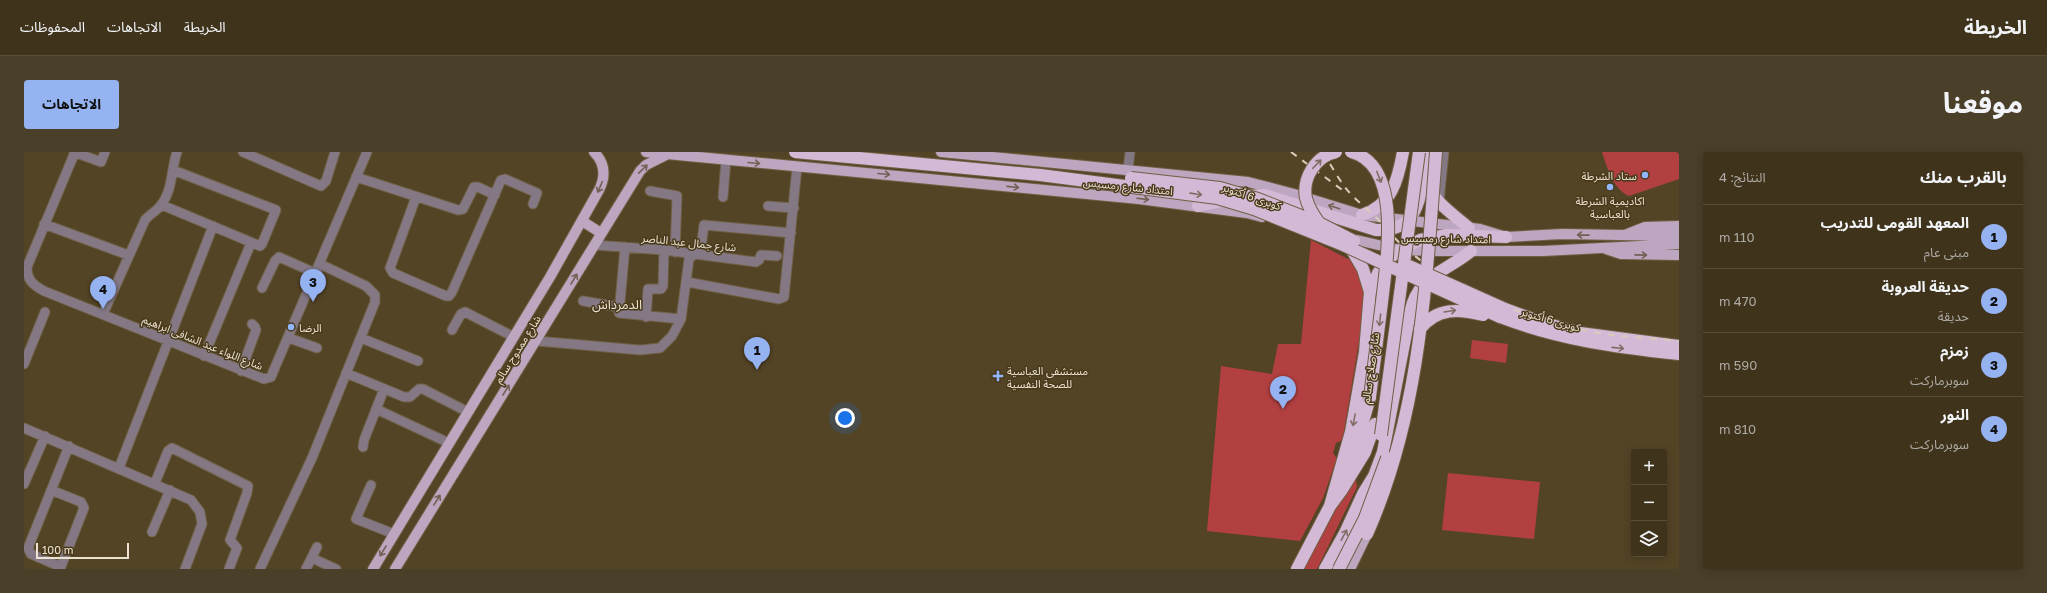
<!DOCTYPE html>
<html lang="ar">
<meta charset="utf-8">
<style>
body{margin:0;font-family:"Golos Text","Noto Sans Arabic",sans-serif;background:#4a3f29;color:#f1f3f6;direction:rtl}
.controls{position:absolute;right:12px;bottom:12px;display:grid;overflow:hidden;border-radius:4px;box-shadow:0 2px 10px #0003}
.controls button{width:36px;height:36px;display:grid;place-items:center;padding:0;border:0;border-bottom:1px solid #584e3b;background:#3f331c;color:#f1f3f6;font:20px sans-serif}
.scale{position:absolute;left:12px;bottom:10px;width:93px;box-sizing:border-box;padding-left:4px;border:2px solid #ece2d1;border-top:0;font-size:11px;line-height:14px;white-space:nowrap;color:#ece2d1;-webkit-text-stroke:3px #493a1b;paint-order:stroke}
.you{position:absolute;left:821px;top:266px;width:14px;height:14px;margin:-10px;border:3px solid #fff;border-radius:50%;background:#1a73e8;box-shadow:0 0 0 6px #1a73e833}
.badge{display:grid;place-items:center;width:26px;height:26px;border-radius:50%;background:#95b2f1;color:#111;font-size:13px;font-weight:700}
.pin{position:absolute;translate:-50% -33px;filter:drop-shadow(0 1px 2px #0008)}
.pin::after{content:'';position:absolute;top:21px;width:14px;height:12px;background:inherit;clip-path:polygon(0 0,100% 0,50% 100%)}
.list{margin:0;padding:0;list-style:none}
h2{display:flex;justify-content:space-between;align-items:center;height:52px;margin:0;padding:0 16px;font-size:17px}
h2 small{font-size:13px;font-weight:400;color:#adaaa3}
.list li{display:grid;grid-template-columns:26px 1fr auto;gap:12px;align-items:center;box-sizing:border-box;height:64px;padding:0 16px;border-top:1px solid #584e3b}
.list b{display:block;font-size:15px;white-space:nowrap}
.list p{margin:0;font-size:13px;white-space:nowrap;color:#adaaa3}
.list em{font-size:13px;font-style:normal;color:#adaaa3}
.icon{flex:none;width:22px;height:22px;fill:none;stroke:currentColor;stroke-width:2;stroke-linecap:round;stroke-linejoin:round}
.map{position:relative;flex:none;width:1655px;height:417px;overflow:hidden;direction:ltr;border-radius:4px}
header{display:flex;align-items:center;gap:24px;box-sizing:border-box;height:56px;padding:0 20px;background:#3f331c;border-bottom:1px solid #584e3b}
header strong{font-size:19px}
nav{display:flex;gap:22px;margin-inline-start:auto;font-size:14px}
.intro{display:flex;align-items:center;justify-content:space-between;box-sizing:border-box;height:96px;padding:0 24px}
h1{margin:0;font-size:28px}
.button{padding:10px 18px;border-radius:4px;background:#95b2f1;color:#111;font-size:14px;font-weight:700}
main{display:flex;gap:24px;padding:0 24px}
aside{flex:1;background:#3f331c;border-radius:4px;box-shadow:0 2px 10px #0003}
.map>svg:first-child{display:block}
</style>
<header>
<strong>الخريطة</strong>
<nav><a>الخريطة</a><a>الاتجاهات</a><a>المحفوظات</a></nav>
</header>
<div class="intro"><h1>موقعنا</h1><a class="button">الاتجاهات</a></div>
<main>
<aside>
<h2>بالقرب منك<small>النتائج: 4</small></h2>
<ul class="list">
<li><span class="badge">1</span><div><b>المعهد القومى للتدريب</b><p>مبنى عام</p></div><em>110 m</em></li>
<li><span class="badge">2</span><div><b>حديقة العروبة</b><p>حديقة</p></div><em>470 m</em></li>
<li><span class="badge">3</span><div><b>زمزم</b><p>سوبرماركت</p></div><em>590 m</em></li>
<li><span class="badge">4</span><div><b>النور</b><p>سوبرماركت</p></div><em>810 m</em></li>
</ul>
</aside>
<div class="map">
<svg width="1655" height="417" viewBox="0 0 1655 417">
<rect width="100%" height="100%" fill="#544426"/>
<path fill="#b34041" d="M1578,0H1655V27L1605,44C1589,37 1583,15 1578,0Z
M1287,88L1326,108L1340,131V160L1319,285L1317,289L1312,291L1309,301L1313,306L1299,346L1276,389L1183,379L1197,214L1248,222L1254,192H1277Z
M1448,188L1484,192L1482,211L1446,206Z
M1424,321L1516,330L1510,387L1418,378Z
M1329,328H1332L1333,335L1293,417H1278Z"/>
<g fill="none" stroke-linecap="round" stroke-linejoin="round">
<defs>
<path id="minor" d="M50,0L77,10L81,0
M51,0L3,115C3,128 9,133 20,139L240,227L247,225L249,220L343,0
M219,0L297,34L302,29L311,0
M1104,17L1106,0
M332,25L434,58L439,57L450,35H454L471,43
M626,39L653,44L651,100
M392,45L366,116L369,121L422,144H425L428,140L477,28L481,27L513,41L509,52
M699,45L702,8
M1415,50L1420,0
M138,53L236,94L238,92L252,58L149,18
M744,54L770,56
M20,72L104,103
M570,93L640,98L732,110L735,108L737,103L753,104
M601,95L595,161L657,167
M663,130L755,147L760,145L773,15
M238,136L251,109L255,105L291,121
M559,149L594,155
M79,162L121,68C126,62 133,59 137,53C149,38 147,17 153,0
M622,165L624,137H637L639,134L640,98
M428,178L437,162L441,160L490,185
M265,186L293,196
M337,186L394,209
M513,189L616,198L636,196L648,184L657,167L665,107L677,96L680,73L767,81
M180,204L227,91
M0,212L21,160
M217,219L232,178L231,175L228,172
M322,221L380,245H386L395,237H399L444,260
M352,257L425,291
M0,276L167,348L176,360L178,372L161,417
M339,295L340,288L360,237
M95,316L189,74
M131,331L144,299L148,296L224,334L223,341L206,388L213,396L205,417
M0,332L21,284
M347,333L332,367L370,382
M27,338L57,350L60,356L36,417
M128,380L146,338
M288,406L312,417
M37,415L7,402L4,396L45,294
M236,417L288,306L351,150V143L342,134L296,112
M282,417L293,395"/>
<path id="major" d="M622,0L1115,47L1223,61L1238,65
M917,0L1224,30L1270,42L1338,63L1456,77L1482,85L1538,82L1655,84
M558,69L577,81
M1601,83L1621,75L1655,74
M1324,86L1376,98L1413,99H1519L1655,92
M1582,97L1597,102L1655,103
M349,417L526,125L575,38C582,24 581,11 570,0
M371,417L616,19L622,13L644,2
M1326,417L1343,382"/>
<path id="highway" d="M1403,0C1402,8 1399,17 1401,25C1406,48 1429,62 1445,76
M1224,44L1241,43L1352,78C1391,79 1393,55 1401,24
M1174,54L1202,48
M1338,63C1368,53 1374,28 1379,0
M1325,93L1339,117L1346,140
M1481,157L1517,170L1556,181L1655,194
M1476,165C1537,188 1591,195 1655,202
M1326,316L1346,245
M1306,354L1327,280L1341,200L1346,140L1354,121L1367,105L1376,98L1396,88L1423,83L1482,85
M1273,417L1306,354L1317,339L1341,300L1351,272
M1301,417L1321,381L1339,342L1350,324L1359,300L1386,161C1394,123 1420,121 1447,99"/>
</defs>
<use href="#minor" stroke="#6f6045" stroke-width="11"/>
<use href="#major" stroke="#6f6045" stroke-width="12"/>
<use href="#highway" stroke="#6f6045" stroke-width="14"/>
<use href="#minor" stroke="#837884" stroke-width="9"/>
<use href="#major" stroke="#bda6bf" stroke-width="10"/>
<use href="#highway" stroke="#d4b9d6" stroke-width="12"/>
<path stroke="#d8cdba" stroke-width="2" stroke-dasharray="7 7" stroke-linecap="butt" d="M1267,0L1321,40
M1299,0C1305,10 1311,21 1318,31C1329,48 1348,59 1360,74C1403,128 1499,166 1564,179C1594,185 1625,186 1655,189"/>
<defs>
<path id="highway-bridge" d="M771,0L1016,23L1193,46L1230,57L1319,93L1476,165
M1327,0C1380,13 1362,112 1358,150C1354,182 1350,213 1346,245
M1107,26L1196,36L1234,47L1295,71L1330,89
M1295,71C1290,64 1284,55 1282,46C1278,26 1292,4 1312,0
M1385,114L1481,157
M1396,177C1413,155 1435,157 1459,163
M1357,283L1395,0
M1343,382C1397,260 1402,131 1412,0
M1315,417L1341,366L1363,306"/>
</defs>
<use href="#highway-bridge" stroke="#6f6045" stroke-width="14" stroke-linecap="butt"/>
<use href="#highway-bridge" stroke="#d4b9d6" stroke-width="12"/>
</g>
<defs><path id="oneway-shaft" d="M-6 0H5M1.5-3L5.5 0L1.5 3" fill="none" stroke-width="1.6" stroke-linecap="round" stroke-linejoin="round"/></defs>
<g stroke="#726054">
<use href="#oneway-shaft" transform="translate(730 11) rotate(5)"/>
<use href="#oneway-shaft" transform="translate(619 17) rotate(-44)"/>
<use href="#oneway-shaft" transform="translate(860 22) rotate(5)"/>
<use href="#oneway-shaft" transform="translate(576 35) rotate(113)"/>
<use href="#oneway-shaft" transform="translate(989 35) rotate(6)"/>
<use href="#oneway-shaft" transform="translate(1119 47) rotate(7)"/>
<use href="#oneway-shaft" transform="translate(1310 55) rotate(-162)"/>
<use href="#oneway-shaft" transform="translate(1559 83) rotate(-179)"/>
<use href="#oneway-shaft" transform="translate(1617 103) rotate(1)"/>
<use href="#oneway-shaft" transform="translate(550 127) rotate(-59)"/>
<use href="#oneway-shaft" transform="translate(482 238) rotate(-58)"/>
<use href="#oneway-shaft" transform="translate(413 348) rotate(-58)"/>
<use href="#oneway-shaft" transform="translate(359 399) rotate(121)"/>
</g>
<g stroke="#816d66">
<use href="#oneway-shaft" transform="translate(1293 12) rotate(-46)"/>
<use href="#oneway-shaft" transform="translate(1355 25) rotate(68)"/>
<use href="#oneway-shaft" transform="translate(1172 42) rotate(8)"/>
<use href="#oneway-shaft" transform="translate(1426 159) rotate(-9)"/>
<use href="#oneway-shaft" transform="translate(1356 168) rotate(96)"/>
<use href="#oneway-shaft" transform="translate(1594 196) rotate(6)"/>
<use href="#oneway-shaft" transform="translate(1330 268) rotate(101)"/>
<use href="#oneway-shaft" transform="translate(1320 383) rotate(-62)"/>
</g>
<g fill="#93b7fd" stroke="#493a1b" stroke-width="1.5">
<circle cx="1621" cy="23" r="4"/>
<circle cx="1586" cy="35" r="4"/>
<circle cx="267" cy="175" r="4"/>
<path d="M972 218h4v4h4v4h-4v4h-4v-4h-4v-4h4z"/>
</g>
<g text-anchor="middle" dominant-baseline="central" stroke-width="3" stroke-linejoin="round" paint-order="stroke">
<g font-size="11" fill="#ece2d1" stroke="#493a1b" text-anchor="start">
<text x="1613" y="23" text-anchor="end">ستاد الشرطة</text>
<text x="1586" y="48" text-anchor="middle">اكاديمية الشرطة<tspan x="1586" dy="13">بالعباسية</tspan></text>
<text x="275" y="175">الرضا</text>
<text x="983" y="218">مستشفى العباسية<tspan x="983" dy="13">للصحة النفسية</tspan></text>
</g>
<g font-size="11" fill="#ece2d1" stroke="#493a1b">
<text transform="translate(1104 34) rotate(6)">امتداد شارع رمسيس</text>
<text transform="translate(1228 44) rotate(19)">كوبرى 6 أكتوبر</text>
<text transform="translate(1422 86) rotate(1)">امتداد شارع رمسيس</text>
<text transform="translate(665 90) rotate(6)">شارع جمال عبد الناصر</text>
<text transform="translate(1527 167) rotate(16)">كوبرى 6 أكتوبر</text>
<text transform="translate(179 190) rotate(22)">شارع اللواء عبد الشافى ابراهيم</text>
<text transform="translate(493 197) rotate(-58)">شارع ممدوح سالم</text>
<text transform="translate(1346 216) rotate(-82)">شارع صلاح سالم</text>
</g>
<g font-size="13" fill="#ece2d1" stroke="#493a1b">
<text x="593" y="152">الدمرداش</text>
</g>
</g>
</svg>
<div class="controls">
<button>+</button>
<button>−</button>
<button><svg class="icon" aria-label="layers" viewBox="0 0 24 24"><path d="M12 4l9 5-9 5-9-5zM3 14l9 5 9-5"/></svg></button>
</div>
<div class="scale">100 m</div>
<div class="you"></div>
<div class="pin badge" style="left:733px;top:218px">1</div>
<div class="pin badge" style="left:1259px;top:257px">2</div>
<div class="pin badge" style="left:289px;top:150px">3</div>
<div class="pin badge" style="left:79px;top:157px">4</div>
</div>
</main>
